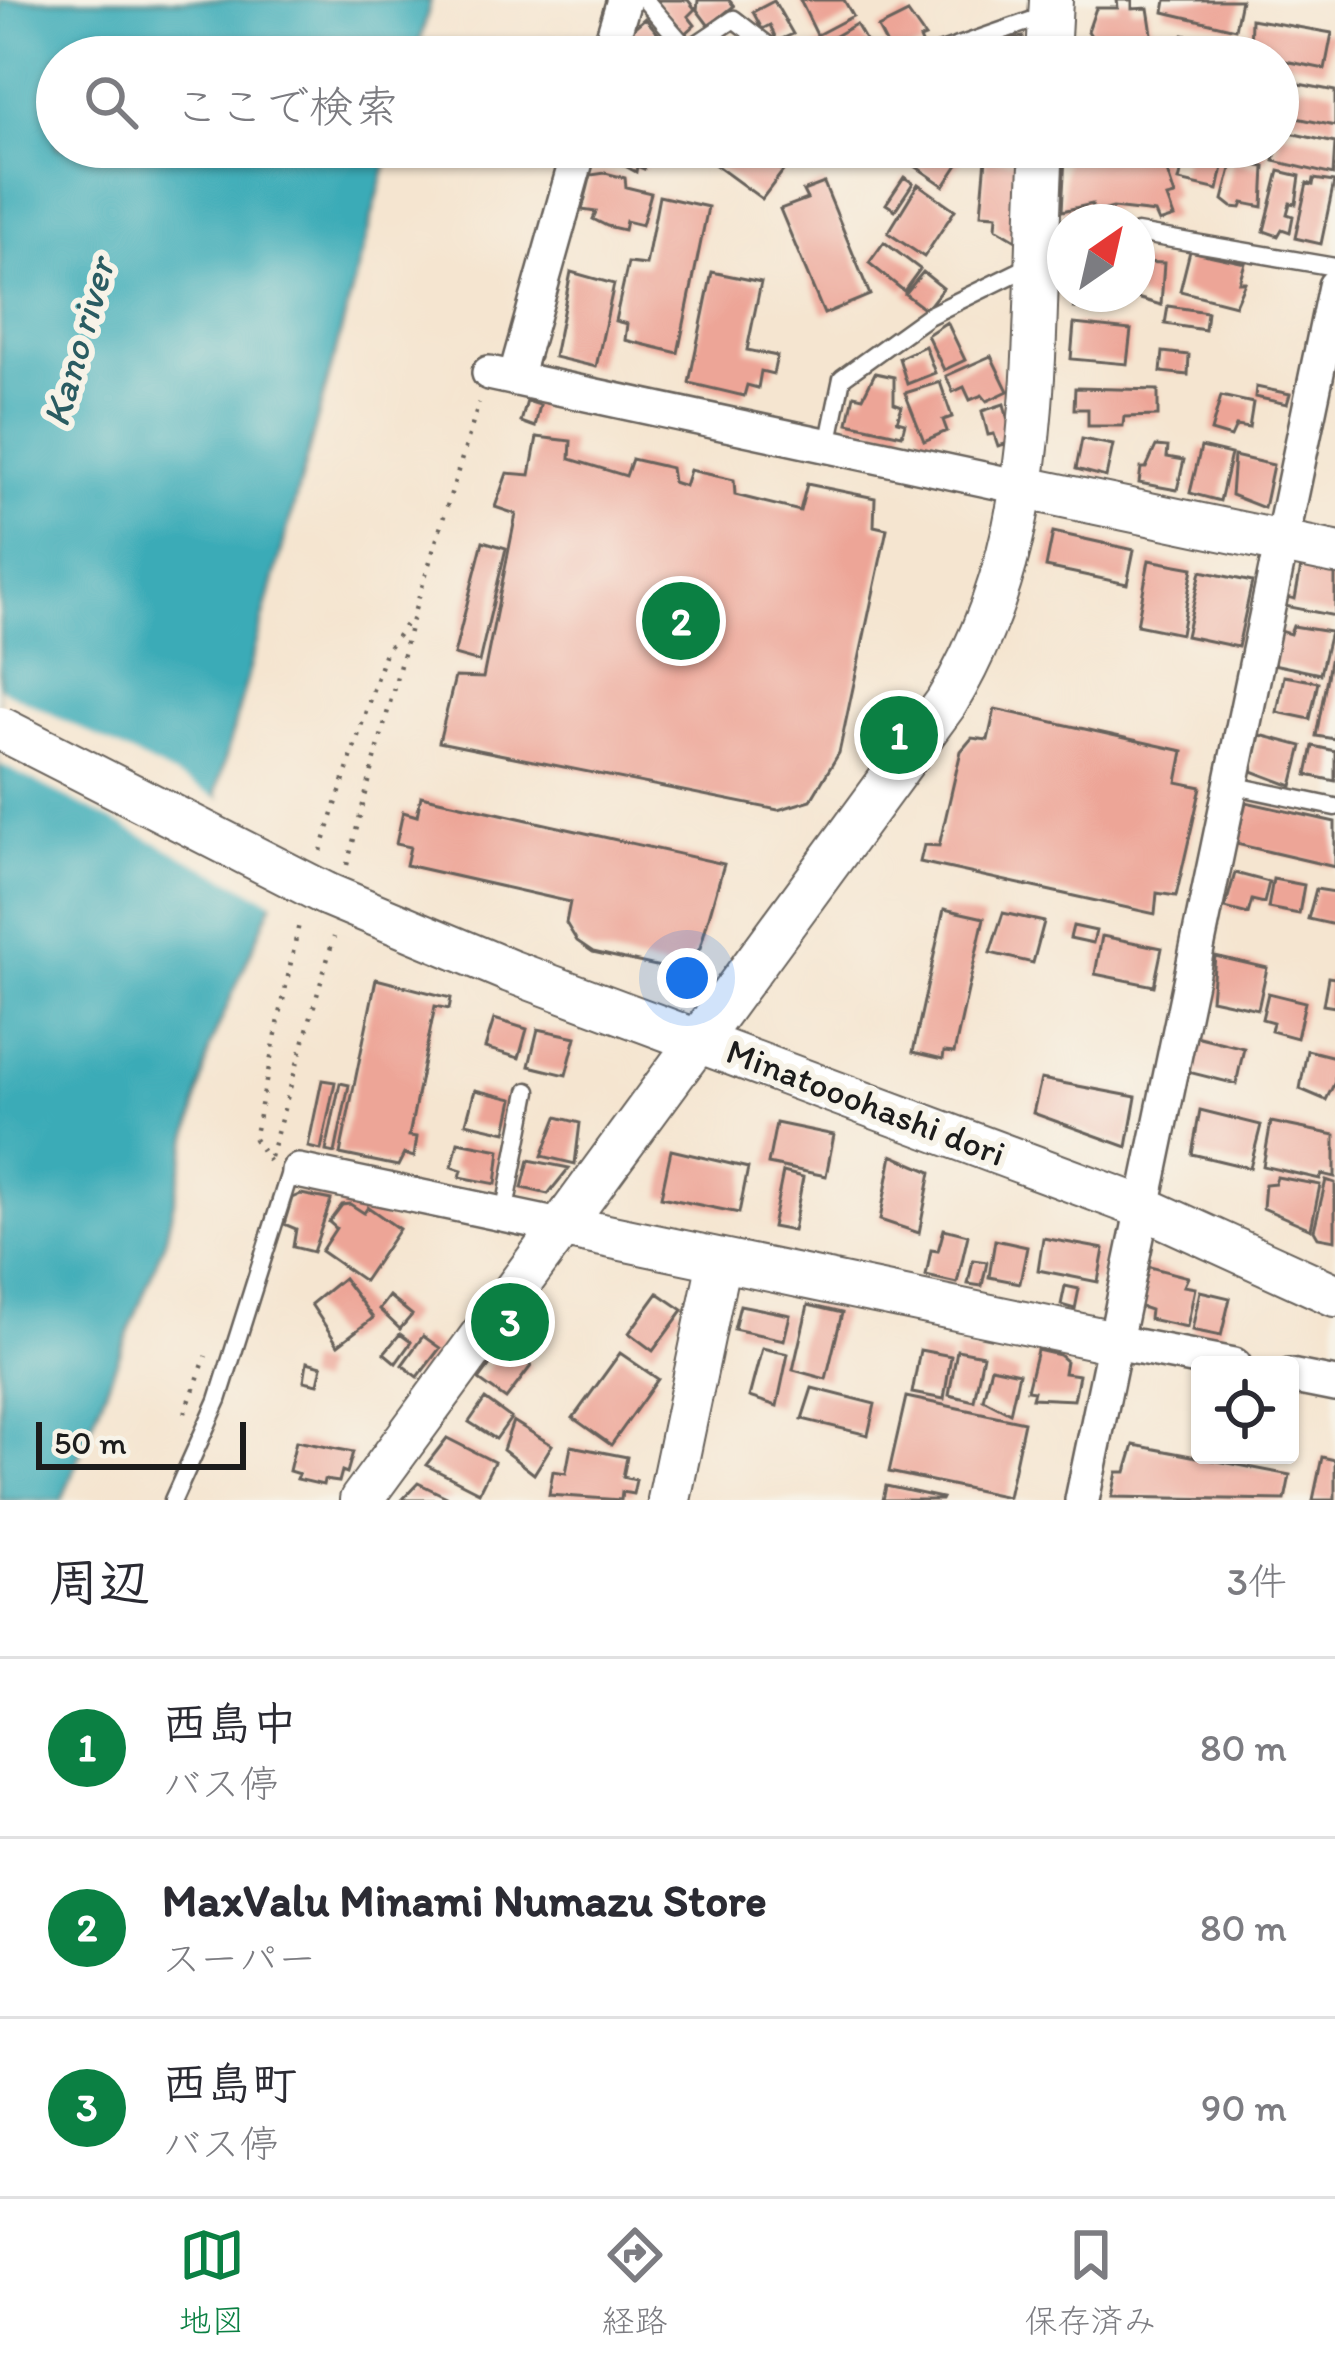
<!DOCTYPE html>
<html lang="ja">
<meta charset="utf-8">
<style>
body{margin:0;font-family:Itim,"Klee One",sans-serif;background:#f7f7f7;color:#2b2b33}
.controls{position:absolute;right:36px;bottom:36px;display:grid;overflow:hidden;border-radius:12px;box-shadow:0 3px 9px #0004}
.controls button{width:108px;height:108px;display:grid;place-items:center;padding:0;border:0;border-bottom:3px solid #e1e1e2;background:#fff;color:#2b2b33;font:60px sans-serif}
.compass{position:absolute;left:1047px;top:204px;width:108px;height:108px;border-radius:50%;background:#fff;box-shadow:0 3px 9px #0004;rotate:34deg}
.scale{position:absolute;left:36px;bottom:30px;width:210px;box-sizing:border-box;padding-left:12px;border:6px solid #1c1c1c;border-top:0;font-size:33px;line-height:42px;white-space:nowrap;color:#1c1c1c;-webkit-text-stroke:9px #f7f3e8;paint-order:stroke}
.you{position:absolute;left:687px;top:978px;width:42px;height:42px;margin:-30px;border:9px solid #fff;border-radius:50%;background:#1a73e8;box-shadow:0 0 0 18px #1a73e833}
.badge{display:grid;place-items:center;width:78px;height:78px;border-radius:50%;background:#0b8043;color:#fff;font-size:39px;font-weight:700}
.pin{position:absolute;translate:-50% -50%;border:6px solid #fff;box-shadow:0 3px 12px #0006}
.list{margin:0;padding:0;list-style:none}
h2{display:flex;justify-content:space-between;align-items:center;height:156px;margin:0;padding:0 48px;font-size:51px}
h2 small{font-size:39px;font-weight:400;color:#7c7c81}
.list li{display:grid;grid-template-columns:78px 1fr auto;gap:36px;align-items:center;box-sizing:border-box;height:180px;padding:0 48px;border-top:3px solid #e1e1e2}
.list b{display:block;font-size:45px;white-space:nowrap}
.list p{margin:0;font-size:39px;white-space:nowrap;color:#7c7c81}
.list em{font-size:39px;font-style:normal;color:#7c7c81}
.icon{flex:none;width:66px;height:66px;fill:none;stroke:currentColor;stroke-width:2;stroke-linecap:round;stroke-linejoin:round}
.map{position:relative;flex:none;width:1335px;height:1500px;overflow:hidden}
.search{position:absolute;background:#fff;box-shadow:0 3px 9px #0004;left:36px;right:36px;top:36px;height:132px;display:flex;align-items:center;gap:30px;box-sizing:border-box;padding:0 42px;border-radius:66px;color:#7c7c81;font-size:45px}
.sheet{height:696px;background:#fff}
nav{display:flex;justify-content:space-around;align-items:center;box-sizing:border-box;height:168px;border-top:3px solid #e1e1e2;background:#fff;font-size:33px;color:#7c7c81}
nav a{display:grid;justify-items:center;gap:6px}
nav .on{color:#0b8043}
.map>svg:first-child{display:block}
</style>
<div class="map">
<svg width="1335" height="1500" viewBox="0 0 1335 1500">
<rect width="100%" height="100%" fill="#f7f3e8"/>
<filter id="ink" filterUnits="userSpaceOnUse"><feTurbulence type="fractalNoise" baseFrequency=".00833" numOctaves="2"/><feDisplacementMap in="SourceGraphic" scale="24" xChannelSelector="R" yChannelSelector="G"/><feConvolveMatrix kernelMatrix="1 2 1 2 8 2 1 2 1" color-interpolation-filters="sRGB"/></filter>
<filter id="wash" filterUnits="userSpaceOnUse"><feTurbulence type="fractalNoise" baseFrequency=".004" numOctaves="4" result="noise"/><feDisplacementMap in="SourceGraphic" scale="48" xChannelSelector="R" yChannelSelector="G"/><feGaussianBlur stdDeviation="2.7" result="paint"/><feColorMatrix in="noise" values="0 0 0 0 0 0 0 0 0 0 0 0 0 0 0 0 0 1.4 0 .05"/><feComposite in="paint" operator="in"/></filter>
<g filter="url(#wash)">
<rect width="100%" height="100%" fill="#f5e5d0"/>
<path fill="#3babb7" stroke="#2c646a" stroke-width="3" d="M0,0H431L416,57H57V147H391L216,793L273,901L210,1046L165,1240L62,1500H0Z"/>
<path fill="#f5e5d0" d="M0,688L228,803L278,904L0,764Z"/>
<g id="blocks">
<path fill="#eda597" d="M655,0H688L695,9L688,16L695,25L685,34Z
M698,0H729L734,6L709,26L697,10Z
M800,0H844L853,16L817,35Z
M1117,0H1132V9L1148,8L1152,34L1141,51L1103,55L1088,31L1096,8H1118Z
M1166,0H1241L1235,29L1164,12Z
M774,1L793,34L777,41L770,25L762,29L753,12Z
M908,13L925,37L920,39L923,46L893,57L878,28Z
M645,18L672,50L662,57L626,53L632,48L623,37Z
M1251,19L1332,33L1325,69L1250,54Z
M856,24L875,57H813L809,51Z
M1183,35L1210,40L1206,57H1172Z
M1023,37L1026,57H985L982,44Z
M724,41L742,57L704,54Z
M1278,81L1291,84L1284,108L1278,106Z
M1299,84L1335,91V126L1292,117Z
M1281,131L1335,143L1333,175L1274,161Z
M607,147H652L644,169L637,166L636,172L603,154Z
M715,147H751L783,171L762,199L710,161Z
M901,147H955L965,154L944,186L896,153Z
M1138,147H1159L1175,196L1167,198L1174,217L1159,222L1155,213L1113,208L1094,213L1092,204L1062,211L1065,157L1082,154L1084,161Z
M1233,147H1268L1265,161L1232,153Z
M1187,149L1225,158L1218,190L1179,181Z
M986,158L1026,162L1018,241L996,228L997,215L981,214Z
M1233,161L1265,167L1263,207L1243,203L1241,208L1232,207L1223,200Z
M1279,171L1300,176L1296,204L1290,203L1287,214L1293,216L1290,232L1282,229L1278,236L1264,231Z
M605,173L625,178L626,187L651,193L642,225L626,221L624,230L607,226L593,219L596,212L582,210L591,175Z
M904,177L913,183L895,210L886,204Z
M1314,179L1334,182L1321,244L1295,238L1307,183L1313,185Z
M824,183L870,295L824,314L780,209L807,199L803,191Z
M918,184L955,210L924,257L888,233Z
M659,196L708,207L678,353L625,340L627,324L615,321L628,263L646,265Z
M884,242L920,269L904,291L869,263Z
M1190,251L1245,263L1239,282H1245L1235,305L1180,291Z
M1137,262L1164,263L1161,305L1137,298Z
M571,272L614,284L596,367L554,357Z
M712,272L761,282L747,350L777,356L773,374L761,371L758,388L747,385L744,396L689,383Z
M923,272L943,288L926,310L905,294Z
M1075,294H1107L1105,312L1074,308Z
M1168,306L1207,312L1205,330L1165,324Z
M947,322L965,360L944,370L927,335Z
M1074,324L1131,330L1127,364L1071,359Z
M925,346L935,373L907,384L899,358Z
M1163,352L1189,355L1188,375L1161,372Z
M991,356L1008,391L987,401L982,395L970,400L964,387L953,392L946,376Z
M875,373L894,377V403L902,406L897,421L905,423L902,435L848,423L854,395L863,397Z
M940,382L952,417L943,420L947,431L924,441L905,393Z
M1256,387L1290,394L1287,404L1255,397Z
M1075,388L1158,390V416L1124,417L1123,426H1088V409H1074Z
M1221,396L1253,403L1249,428L1236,426L1231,437L1211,431Z
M527,401L540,405L535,427L521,422Z
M1004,404L1013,442L998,446L994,434L988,435L982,411Z
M537,437L571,441L570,459L626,476L632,459L671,468L673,482L685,486L690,470L734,480L735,495L800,511L807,484L875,498L874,526L887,529L839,753L811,800L778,810L439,742L455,677L483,678L516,514L495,507L507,473L530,475Z
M1082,439L1113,445L1106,477L1076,469Z
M1156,446L1168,447L1167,457L1184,460L1177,490L1139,483L1141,468H1146Z
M1201,447L1231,454L1220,501L1190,493Z
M1234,456L1273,465L1264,508L1231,495Z
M1053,532L1134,550L1127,584L1046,567Z
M483,541L506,548L479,662L454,655Z
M1149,560L1193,568L1181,634L1137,625Z
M1301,567L1335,573V616L1285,606L1287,597L1295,599Z
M1201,571L1252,582L1238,647L1186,636Z
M1293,626L1330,632L1320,674L1273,664L1280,631L1290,634Z
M1333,645H1335V739L1316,736Z
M1284,676L1318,682L1310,719L1277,712Z
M995,709L1183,751L1177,782L1201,787L1176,896L1157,893L1155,914L920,862L924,845L939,846L961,751L972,738L988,740Z
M1260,735L1302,746L1292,786L1252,771Z
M1313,746L1335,751V781L1307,775Z
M421,796L724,864L700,948L690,962L674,970L593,952L577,941L566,923L570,902L406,865L410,847L396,844L403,812L417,816Z
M1246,802L1335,822V867L1236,844Z
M1235,873L1269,882L1264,903L1252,900L1248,914L1225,908Z
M1273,879L1304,885L1299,914L1268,908Z
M1316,889L1335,892V925L1308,919Z
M944,909L984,918L954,1053L944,1052L943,1059L913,1052Z
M1003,913L1044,922L1033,963L990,953Z
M1073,926L1096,931L1093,943L1070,938Z
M1102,936L1162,948L1154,986L1095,974Z
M1215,956L1267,968L1258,1009L1211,999Z
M1328,977L1335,978V1007L1323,1005Z
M376,979L451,998L449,1009L435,1006L409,1136L417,1137L414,1157L404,1154L398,1166L340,1154Z
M1268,993L1305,1002L1297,1038L1271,1031L1273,1022L1262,1019Z
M494,1019L527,1029L519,1058L485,1048Z
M538,1029L576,1037L566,1075L529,1066Z
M1195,1036L1244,1048L1236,1084L1188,1072Z
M1307,1050L1335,1057V1082L1326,1100L1300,1089Z
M1041,1079L1136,1097L1127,1147L1033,1113Z
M322,1080L335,1082L321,1150L308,1147Z
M340,1083L349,1085L335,1153L326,1151Z
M475,1090L513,1099L506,1132L466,1123Z
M1200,1110L1261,1125L1250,1168L1192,1154Z
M557,1117L580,1123L575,1164L542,1156Z
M1271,1122L1335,1135V1177L1322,1174L1320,1179L1263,1166Z
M776,1123L834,1135L826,1176L768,1164Z
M458,1142L500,1150L496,1184L460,1177L462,1170L452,1167Z
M671,1150L748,1168L739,1213L661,1197Z
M892,1155L931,1172L919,1233L880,1220Z
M529,1160L569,1168L548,1194L522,1188Z
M783,1172L803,1177L793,1231L772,1227Z
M1277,1177L1320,1185L1311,1229L1263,1208L1265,1184L1275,1183Z
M1326,1180L1335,1183V1240L1318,1237L1314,1230Z
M301,1194L331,1200L313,1252L293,1247L296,1229L284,1224L292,1198Z
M350,1204L364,1213L368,1207L399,1229L364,1281L321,1251L336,1228L329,1222L342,1205Z
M944,1229L968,1235L957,1283L926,1276L931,1250L938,1251Z
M1043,1238L1104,1249L1098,1282L1038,1270Z
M995,1240L1027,1247L1020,1283L989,1277Z
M973,1260L987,1262L982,1286L968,1284Z
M1146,1266L1188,1277L1184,1286L1195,1288L1187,1327L1149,1319L1150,1310L1138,1306Z
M343,1278L373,1318L338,1345L311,1304Z
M1065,1286L1079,1289L1075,1309L1061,1305Z
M1200,1291L1230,1298L1221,1336L1192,1330Z
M658,1293L683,1310L653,1351L629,1333Z
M389,1296L412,1315L400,1329L379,1309Z
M740,1305L790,1315L784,1340L734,1329Z
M808,1305L842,1313L826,1379L793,1370Z
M526,1324L539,1333L531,1345L518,1337Z
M400,1334L411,1342L396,1363L384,1353Z
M423,1336L440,1348L418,1377L402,1365Z
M512,1336L530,1352L522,1360L531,1366L506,1399L479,1380Z
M762,1348L788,1354L777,1406L749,1397Z
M920,1350L951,1356L944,1399L912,1393Z
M957,1350L983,1355L974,1401L949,1395Z
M1037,1350L1059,1355L1066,1361L1064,1373L1079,1375L1074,1400L1032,1398L1034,1391L1027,1390Z
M620,1353L658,1379L611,1445L573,1418Z
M307,1362L322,1366L318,1384L304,1381Z
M991,1367L1019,1373L1010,1413L983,1399Z
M812,1388L875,1404L868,1435L802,1419Z
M906,1397L1024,1422L1008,1497L889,1472Z
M485,1399L511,1418L496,1439L469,1422Z
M513,1421L552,1445L534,1474L503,1450Z
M447,1438L494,1462L479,1492L426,1465Z
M296,1441L353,1452L347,1473L342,1471L339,1482L324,1480L323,1485L297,1479L299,1474L289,1471Z
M1134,1445L1290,1475L1285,1500L1112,1497L1117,1472H1126Z
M571,1446L627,1457L623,1477L636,1480L633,1494L622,1492L621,1500L549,1495L553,1471L566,1473Z
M1322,1457L1335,1460V1500H1313Z
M418,1483L453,1500H402Z
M886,1486L942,1498L941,1500H883Z"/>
</g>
</g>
<g filter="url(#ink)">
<use href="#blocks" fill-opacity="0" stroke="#68625b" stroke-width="3"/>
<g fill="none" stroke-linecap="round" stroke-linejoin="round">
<defs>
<path id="service" d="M645,0L688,50L734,19L783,57
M927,57L1050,14
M1137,233L1335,267
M828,445L842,378L928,316L1034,264
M1231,785L1335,807
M504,1214L528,1091
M173,1500L218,1400L291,1169L298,1171"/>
<path id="minor" d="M607,57L624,0
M489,373L1025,488
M515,378L580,147
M298,1171L564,1227
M1115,1342L1234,1365
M1290,1376L1335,1385
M1082,1500L1335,286"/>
<path id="tertiary" d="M1048,57L1051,0
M1025,488L1335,553
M326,894L510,971L1142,1207L1335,1295
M564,1227L1115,1342
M361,1500L946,703C1050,532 1030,341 1042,147
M669,1500L719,1261"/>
</defs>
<use href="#service" stroke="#68625b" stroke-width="21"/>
<use href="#minor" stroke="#68625b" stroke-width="38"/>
<use href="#tertiary" stroke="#68625b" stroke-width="46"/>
<path stroke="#68625b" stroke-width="4.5" stroke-dasharray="3 9" stroke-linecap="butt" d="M321,851L385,652L408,622
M347,865L413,616L479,403
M270,1157L334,937
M269,1161L254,1139L300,919
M185,1413L206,1356"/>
<use href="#service" stroke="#fff" stroke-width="16"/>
<use href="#minor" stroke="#fff" stroke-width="33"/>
<use href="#tertiary" stroke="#fff" stroke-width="42"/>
<defs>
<path id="tertiary-bridge" d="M0,728L326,894"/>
</defs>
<use href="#tertiary-bridge" stroke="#68625b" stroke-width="46" stroke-linecap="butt"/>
<use href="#tertiary-bridge" stroke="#fff" stroke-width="42"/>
</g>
</g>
<g text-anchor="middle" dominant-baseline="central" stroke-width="12" stroke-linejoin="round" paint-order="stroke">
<g font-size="36" fill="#1c1c1c" stroke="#f7f3e8">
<text transform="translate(866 1102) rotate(21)">Minatooohashi dori</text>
</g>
<g font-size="39" font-style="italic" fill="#2a5c62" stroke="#f7f3e8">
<text transform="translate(78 342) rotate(-74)">Kano river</text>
</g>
</g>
</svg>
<div class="controls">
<button><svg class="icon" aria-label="locate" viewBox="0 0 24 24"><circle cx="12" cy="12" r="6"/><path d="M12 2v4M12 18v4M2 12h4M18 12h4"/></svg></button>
</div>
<svg class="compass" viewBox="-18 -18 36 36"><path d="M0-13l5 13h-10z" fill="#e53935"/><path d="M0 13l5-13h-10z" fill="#7c7c81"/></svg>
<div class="scale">50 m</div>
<div class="you"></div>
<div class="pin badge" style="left:899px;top:735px">1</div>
<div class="pin badge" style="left:681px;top:621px">2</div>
<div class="pin badge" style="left:510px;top:1322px">3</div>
<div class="search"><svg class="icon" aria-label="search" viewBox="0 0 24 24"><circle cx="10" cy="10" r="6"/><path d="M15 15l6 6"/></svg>ここで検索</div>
</div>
<section class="sheet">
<h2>周辺<small>3件</small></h2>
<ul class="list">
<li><span class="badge">1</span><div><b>西島中</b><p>バス停</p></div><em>80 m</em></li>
<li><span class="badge">2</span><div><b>MaxValu Minami Numazu Store</b><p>スーパー</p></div><em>80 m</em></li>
<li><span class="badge">3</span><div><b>西島町</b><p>バス停</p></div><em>90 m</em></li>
</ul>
</section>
<nav>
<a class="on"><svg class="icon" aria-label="map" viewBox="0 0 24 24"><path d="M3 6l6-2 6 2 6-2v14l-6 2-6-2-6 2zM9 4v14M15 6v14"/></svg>地図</a>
<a><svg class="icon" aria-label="directions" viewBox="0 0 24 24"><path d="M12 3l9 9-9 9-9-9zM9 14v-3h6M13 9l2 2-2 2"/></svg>経路</a>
<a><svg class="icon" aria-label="saved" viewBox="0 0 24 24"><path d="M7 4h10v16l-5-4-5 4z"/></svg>保存済み</a>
</nav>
